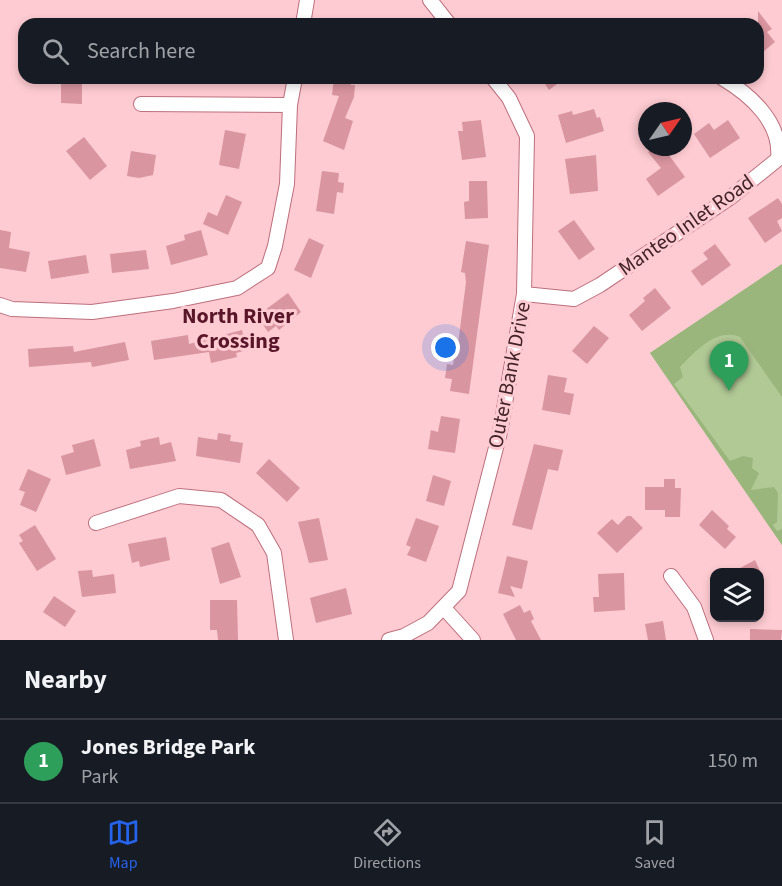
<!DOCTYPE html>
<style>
body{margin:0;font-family:"Source Sans 3",sans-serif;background:#242831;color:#f1f3f6}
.controls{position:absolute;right:18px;bottom:18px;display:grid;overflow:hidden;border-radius:12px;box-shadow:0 3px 9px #0003}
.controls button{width:54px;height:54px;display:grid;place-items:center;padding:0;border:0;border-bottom:2px solid #363941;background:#171b24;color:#f1f3f6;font:30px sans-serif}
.compass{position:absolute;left:638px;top:102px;width:54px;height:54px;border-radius:50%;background:#171b24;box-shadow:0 3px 9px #0003;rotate:56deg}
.you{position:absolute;left:446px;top:348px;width:21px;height:21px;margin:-15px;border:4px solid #fff;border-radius:50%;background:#1a73e8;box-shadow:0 0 0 9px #1a73e833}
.badge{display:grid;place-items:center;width:39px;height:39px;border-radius:50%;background:#2563eb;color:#fff;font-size:20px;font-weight:700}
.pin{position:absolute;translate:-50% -50px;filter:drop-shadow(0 2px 3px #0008)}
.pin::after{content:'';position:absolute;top:32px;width:21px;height:18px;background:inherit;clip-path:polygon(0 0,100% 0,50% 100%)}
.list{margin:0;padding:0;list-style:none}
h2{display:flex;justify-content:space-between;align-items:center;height:78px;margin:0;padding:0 24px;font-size:26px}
h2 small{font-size:20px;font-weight:400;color:#9ea1a6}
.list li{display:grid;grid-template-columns:39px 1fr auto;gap:18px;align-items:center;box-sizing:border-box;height:84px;padding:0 24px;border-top:2px solid #363941}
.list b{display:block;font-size:22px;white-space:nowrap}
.list p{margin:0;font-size:20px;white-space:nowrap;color:#9ea1a6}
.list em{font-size:20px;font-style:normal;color:#9ea1a6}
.icon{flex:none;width:33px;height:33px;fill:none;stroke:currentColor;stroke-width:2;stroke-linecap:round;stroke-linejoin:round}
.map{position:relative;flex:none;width:782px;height:640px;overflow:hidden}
.search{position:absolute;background:#171b24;box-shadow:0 3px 9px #0003;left:18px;right:18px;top:18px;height:66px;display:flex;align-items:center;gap:15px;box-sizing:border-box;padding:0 21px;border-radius:18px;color:#9ea1a6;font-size:22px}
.sheet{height:162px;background:#171b24}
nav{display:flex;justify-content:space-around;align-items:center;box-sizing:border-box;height:84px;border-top:2px solid #363941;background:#171b24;font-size:16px;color:#9ea1a6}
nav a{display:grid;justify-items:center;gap:3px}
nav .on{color:#2563eb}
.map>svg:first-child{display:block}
</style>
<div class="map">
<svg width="782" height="640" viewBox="0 0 782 640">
<rect width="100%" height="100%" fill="#fecbd2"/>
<path fill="#b1c995" d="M782,264V545L650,353Z"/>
<path fill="#9bb67d" d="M782,264V397L740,337C717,327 695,351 680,367L683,377L674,384L730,461L743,456L753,458L752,468L759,473L751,490L774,487L778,493L777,522L773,525L777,531L782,529V545L650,353Z"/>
<path fill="#d995a0" d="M758,11L772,29L767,32L775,42L758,56Z
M61,78L82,81V104L61,103Z
M334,78H351V85H355L354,97L345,118L353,121L344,150L323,141L339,96L332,95Z
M541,78H565L549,90Z
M594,109L597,118L600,117L604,131L566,143L558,115L572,111L573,115Z
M481,120L486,157L462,160L458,131H463L462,122Z
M728,120L740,138L710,158L694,134L709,123L714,130Z
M225,130L246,134L239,169L219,165Z
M84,137L107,166L90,180L66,151Z
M655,147H663L685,177L658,196L646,179L661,168L648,152Z
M131,151L156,155L153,175L139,178L127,176Z
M596,155L598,191L570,194L565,159Z
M322,171L339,173L338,182L344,183L343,193L337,192L334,214L316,211Z
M469,181H487L488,218L465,219L464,202L469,201Z
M226,195L242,202L228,235L203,224L208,212L217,216Z
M778,198L782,204V218L777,221L782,231L765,243L748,218Z
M574,220L595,249L579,260L558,231Z
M0,230L11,232L9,248L30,252L26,272L0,268Z
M201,230L208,255L171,265L166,246L185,240L184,235Z
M309,238L324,245L311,278L294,270Z
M466,241L489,245L469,394L450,391L452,379L445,378L447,364L453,365L455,352H457L466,282L465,273L461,272Z
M715,244L731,265L702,286L691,271L708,259L703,253Z
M146,250L149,269L112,273L110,254Z
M86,255L89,273L51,279L48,261Z
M655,288L671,308L642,331L629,315L645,301L643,298Z
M288,293L301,312L279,330L276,326L268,332L257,316Z
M594,326L609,338L587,364L572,351Z
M242,330L247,350L236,353L237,357L211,363L209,352L154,360L151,341L188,335L189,344Z
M125,342L129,360L92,367L91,362L29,367L28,349L73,346L74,352Z
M548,375L567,378L564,392L574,394L570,415L542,410Z
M441,416L460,419L455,453L428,449L431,430L438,432Z
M218,433L231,435L230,441L243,443L240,463L196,456L198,437L217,440Z
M159,437L160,445L171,442L176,461L130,469L126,450L141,446L140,441Z
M94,439L101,466L66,475L61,456L74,452L72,445Z
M534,444L563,450L558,471L548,469L532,530L512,525Z
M269,459L300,488L287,502L256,473Z
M28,469L51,479L36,512L20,505L25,492L19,490Z
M433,475L451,481L444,506L426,501Z
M664,479H675V488H681L680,517H665V510H645V487H664Z
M712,510L729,526L727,529L736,537L725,549L699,525Z
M627,516H631L643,528L617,553L597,533L612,519L618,525Z
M319,518L328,560L309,563L298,522Z
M416,518L439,526L426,562L407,555L411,547L406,545Z
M35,525L56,559L37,571L19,543L23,541L19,535Z
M166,537L170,560L140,567L139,561L132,563L128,544Z
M229,542L241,577L220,584L211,548Z
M507,556L528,561L522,589L510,586L515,597L498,593Z
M755,560L761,573H731Z
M92,570L93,577L114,574L116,593L82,597L78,571Z
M624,573L625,610L594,612L593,597H599L598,574Z
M346,588L352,614L316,623L310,598Z
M54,596L76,611L65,627L43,612Z
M210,600H237L238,640H218L217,630H210Z
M520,605L524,613L530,610L534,619L531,621L541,640H516L503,614Z
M663,621L666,640H648L645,624Z
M750,629L782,630L781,640H750Z"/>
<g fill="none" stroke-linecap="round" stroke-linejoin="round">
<defs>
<path id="street" d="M430,0L449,24
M303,24L307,0
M141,104L290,105
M524,294L574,299L600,285L731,197L778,159C782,123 751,95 722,78
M0,305L12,309L92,312L173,301L237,288L268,268L275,246L287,184L290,105L295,78
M96,523L179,496L221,500L258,525L274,553L286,640
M671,576L694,607L706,640
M444,608L473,640
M389,640L404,636L428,623L459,591L500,432L524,294L527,136L509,98L493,78"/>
</defs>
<use href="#street" stroke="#bc6f7d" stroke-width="16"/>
<use href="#street" stroke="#fff" stroke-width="14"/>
</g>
<g text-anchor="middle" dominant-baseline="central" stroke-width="6" stroke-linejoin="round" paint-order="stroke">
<g font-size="21" fill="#422328" stroke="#fecbd2">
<text transform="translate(686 225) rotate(-35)">Manteo Inlet Road</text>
<text transform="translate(509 375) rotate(-79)">Outer Bank Drive</text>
</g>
<g font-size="22" font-weight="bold" fill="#591628" stroke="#fecbd2">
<text x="238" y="316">North River<tspan x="238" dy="25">Crossing</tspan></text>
</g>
</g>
</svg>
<div class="controls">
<button><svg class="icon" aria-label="layers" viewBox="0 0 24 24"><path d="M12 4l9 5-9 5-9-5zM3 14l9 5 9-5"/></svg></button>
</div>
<svg class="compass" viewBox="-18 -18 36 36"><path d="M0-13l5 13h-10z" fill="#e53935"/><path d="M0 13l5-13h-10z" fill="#9ea1a6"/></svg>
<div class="you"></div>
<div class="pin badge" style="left:729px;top:391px;background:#2e9e5b">1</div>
<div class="search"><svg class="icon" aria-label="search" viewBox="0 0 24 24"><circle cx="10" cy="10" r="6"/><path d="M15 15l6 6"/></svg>Search here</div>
</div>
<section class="sheet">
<h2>Nearby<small></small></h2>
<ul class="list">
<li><span class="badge" style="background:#2e9e5b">1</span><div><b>Jones Bridge Park</b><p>Park</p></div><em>150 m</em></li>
</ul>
</section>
<nav>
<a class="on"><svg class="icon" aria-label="map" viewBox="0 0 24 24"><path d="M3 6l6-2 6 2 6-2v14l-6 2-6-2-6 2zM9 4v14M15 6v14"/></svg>Map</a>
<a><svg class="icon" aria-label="directions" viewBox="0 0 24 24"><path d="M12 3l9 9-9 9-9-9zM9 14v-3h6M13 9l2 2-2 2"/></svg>Directions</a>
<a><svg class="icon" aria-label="saved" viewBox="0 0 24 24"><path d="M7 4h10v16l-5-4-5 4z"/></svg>Saved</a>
</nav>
